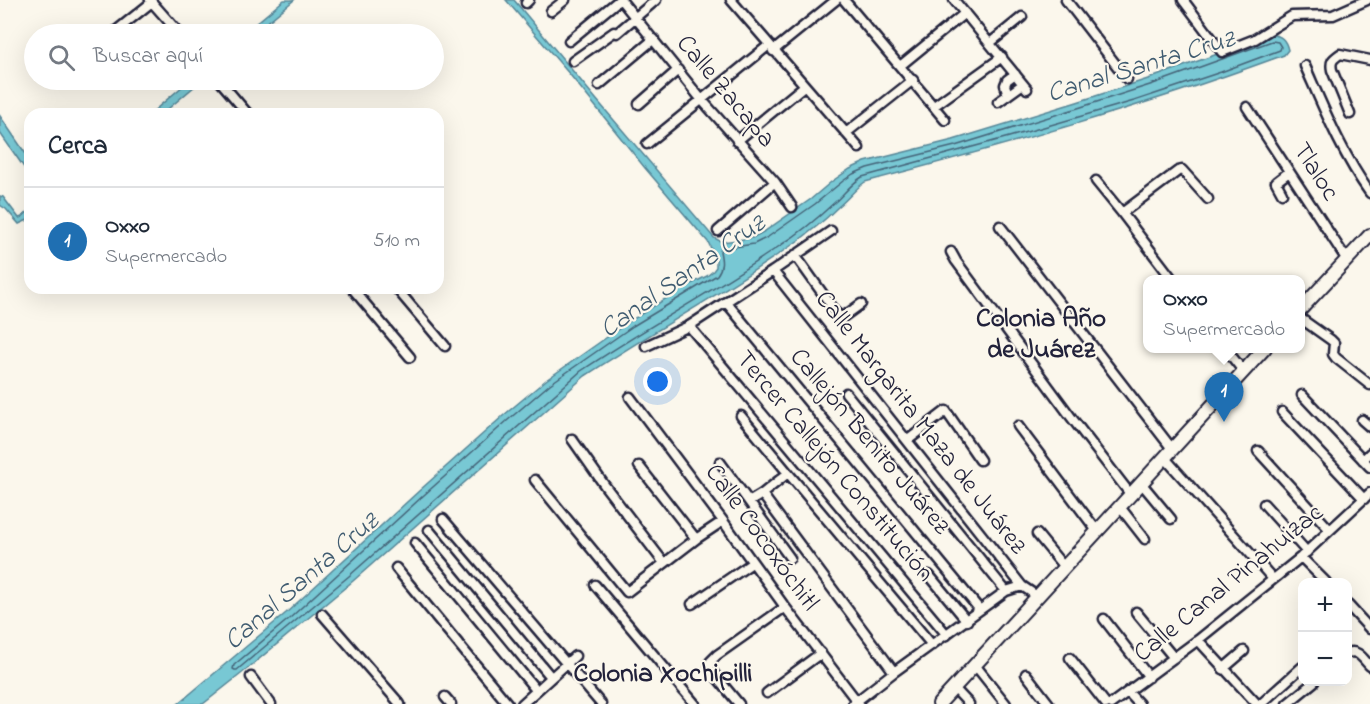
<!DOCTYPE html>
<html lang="es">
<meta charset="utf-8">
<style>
body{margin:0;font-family:"Indie Flower",sans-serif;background:#f6f6f7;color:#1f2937}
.controls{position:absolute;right:18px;bottom:18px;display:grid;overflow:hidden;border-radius:12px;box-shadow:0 6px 24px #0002}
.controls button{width:54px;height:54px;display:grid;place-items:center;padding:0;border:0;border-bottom:2px solid #e0e1e3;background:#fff;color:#1f2937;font:30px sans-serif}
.you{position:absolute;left:658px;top:382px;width:21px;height:21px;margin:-15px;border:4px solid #fff;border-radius:50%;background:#1a73e8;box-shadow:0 0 0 9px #1a73e833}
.badge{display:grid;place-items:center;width:39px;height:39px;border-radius:50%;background:#1f6fb2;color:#fff;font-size:20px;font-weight:700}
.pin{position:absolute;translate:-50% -50px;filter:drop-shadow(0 2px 3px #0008)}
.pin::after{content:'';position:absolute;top:32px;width:21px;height:18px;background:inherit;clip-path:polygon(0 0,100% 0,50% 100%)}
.popup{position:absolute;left:1143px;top:275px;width:162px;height:78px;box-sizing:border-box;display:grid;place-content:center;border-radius:12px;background:#fff;filter:drop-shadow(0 2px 4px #0005);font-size:20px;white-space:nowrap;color:#747a83}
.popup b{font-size:22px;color:#1f2937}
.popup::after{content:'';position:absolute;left:50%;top:100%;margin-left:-12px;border:12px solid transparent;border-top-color:#fff}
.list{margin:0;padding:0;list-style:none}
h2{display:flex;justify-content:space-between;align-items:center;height:78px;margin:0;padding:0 24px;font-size:26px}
h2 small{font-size:20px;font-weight:400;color:#747a83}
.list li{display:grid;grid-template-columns:39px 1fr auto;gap:18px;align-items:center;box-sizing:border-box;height:108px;padding:0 24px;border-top:2px solid #e0e1e3}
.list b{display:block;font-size:22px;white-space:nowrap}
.list p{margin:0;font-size:20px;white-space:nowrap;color:#747a83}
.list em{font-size:20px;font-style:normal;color:#747a83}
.icon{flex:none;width:33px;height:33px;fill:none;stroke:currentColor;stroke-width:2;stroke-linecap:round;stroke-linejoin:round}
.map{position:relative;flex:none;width:1370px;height:704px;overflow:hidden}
.search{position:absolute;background:#fff;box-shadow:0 6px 24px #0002;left:24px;top:24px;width:420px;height:66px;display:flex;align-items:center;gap:15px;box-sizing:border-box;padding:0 21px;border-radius:33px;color:#747a83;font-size:22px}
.panel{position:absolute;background:#fff;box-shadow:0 6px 24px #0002;left:24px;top:108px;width:420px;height:186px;border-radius:18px}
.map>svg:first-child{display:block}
</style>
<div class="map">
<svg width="1370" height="704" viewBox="0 0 1370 704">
<rect width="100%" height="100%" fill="#fbf7ec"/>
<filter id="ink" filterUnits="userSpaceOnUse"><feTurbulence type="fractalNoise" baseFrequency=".0167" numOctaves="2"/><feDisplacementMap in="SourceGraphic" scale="12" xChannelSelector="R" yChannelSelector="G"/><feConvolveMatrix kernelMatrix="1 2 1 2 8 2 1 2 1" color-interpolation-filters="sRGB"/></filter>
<g filter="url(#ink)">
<path fill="#78c8d4" stroke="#568697" stroke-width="1.5" d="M284,0H294L253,34H243Z
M506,0H514L596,99L714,238L722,242L752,238L765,231L811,199L831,182L850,169L865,162L953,140L1077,102L1151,78L1270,35C1281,34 1286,40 1288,50L1284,55L1273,59C1139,108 1003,146 865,182C855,189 848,199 838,207C824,221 808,234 792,245C725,292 653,331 585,376L353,581L241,674L203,704H178L286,613L420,490L504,415L546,380L630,321L681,289L707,276L713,271L716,267V259L708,242L645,168L571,76Z
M190,80H202L162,114H150Z
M0,116L30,160V176L0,133Z
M0,196L3,197L19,218L22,217L30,210V219L19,224L6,209L0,205Z"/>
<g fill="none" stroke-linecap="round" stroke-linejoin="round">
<path stroke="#446478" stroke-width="1.5" d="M1272,41L1278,42L1281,47L1280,50L1221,72L1134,101L1009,137L862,177C851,184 844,194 835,202C818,218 800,233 781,245C716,290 646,327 581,371L349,576L237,670H235L233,669L234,665L290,618L424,495L508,420L550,384L633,326L717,275C723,267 722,261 720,251L721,249L754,244L768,237L815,204L843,181L853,174L867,168L955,146L1078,108L1153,84Z"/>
<defs>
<path id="street" d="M150,0L180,34
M621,0L701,99L775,182L792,207
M731,0L859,148
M844,0L945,120
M954,0L1027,89
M1066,0L1127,79
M1183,0L1222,52L1255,39L1292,16L1333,15L1367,0
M526,3L529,0
M551,11L565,0
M117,30L152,2
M569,41L619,0
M990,43L1022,17
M773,51L836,0
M573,61L614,32L617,33L656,0
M900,66L965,13
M1305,66C1324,109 1342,154 1370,193
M219,80L248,114
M599,85L654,39
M1008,95L1005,85L1007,80L1015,74
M998,102L1023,84
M639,104L678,70
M934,106L1002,57
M1247,107L1347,260
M1350,114L1332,70C1330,61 1333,59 1340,54L1370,60
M846,133L913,80
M737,141L804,86
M647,144L769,45
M1096,181L1122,213L1173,280
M1282,193L1276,182L1289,172
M1122,213L1178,171L1182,170L1208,199
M1000,226L1173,450
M718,231L775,182
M951,252L956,261L1071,417L1131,495
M795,255L838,315L843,317L861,304
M773,271L1022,586L1037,596
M352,288L410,357
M396,288L445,346
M726,302L980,610
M1300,318L1331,340L1334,343L1333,354L1336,358L1370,385
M689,326L947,635
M646,346L689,326L773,271L831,231
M1225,348L1244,372
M846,393L1006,591
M1302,395L1370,467
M630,397L723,521L785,607L859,704
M1282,412L1364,499
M741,416L788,473L762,494L749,502
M1362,420L1370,427
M1018,426L1097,531
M572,439L605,486L664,563
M908,440L946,411L980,460
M1258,451L1330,530
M1165,458L1273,579
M1363,460L1370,453
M720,462L790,558
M639,466L696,539
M788,473L932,645
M535,480L627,592L696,539L723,521
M1142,484L1171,519
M762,494L894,672
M1264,504L1307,552
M1120,507L1145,539
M443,519L601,704
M429,530L551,677
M1037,534L1064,567
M415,543L536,690
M1301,557L1326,582
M396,568L508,704
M929,575L967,621
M595,585L695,704
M692,604L752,563
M1348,605L1370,629
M1136,612L1174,658
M322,614L400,704
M1104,619L1149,677
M1198,640L1257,704
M1348,653C1358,649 1363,659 1370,666
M1070,658L1106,704
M975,665L1006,704
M1223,669L1244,651
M1026,674L1049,704
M251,677L271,704
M954,688L969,704
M1128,692L1139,704
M767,693L821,653
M445,697L451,704
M522,704L575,656
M739,704L710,669V662L717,655L785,607
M853,704L894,672L1006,591L1022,586
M1111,704L1198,640L1301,557L1370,493
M1261,704L1302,667
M1287,704L1314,682"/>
<path id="secondary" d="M1300,310L1370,235
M939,704L1265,348"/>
</defs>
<use href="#street" stroke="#22223b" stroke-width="13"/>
<use href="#secondary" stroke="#22223b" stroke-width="16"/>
<use href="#street" stroke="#fbf7ec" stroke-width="8"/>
<use href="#secondary" stroke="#fbf7ec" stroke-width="12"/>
</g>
</g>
<g text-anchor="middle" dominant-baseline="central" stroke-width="4.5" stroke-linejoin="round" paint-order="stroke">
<g font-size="26" fill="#22223b" stroke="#fbf7ec">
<text transform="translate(725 92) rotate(50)">Calle Zacapa</text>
<text transform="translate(1315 172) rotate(57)">Tlaloc</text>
<text transform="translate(920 423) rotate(52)">Calle Margarita Maza de Juárez</text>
<text transform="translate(869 442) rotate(50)">Callejón Benito Juárez</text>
<text transform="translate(834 467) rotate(50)">Tercer Callejón Constitución</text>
<text transform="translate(761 538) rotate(54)">Calle Cocoxóchitl</text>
<text transform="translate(1229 584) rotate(-39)">Calle Canal Pinahuizac</text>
</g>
<g font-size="27" font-style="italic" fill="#405c71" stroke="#fbf7ec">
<text transform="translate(1141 67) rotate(-17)">Canal Santa Cruz</text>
<text transform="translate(683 277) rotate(-35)">Canal Santa Cruz</text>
<text transform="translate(302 582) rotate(-41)">Canal Santa Cruz</text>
</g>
<g font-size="27" font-weight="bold" fill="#22223b" stroke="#fbf7ec">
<text x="1041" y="319">Colonia Año<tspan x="1041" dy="31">de Juárez</tspan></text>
<text x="663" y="674">Colonia Xochipilli</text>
</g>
</g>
</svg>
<div class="controls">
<button>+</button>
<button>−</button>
</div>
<div class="you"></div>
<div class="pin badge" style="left:1224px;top:422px">1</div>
<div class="popup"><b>Oxxo</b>Supermercado</div>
<div class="search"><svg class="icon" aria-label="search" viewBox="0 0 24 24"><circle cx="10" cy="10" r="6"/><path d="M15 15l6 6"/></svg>Buscar aquí</div>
<section class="panel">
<h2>Cerca<small></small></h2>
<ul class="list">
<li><span class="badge">1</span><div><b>Oxxo</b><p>Supermercado</p></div><em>510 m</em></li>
</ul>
</section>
</div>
